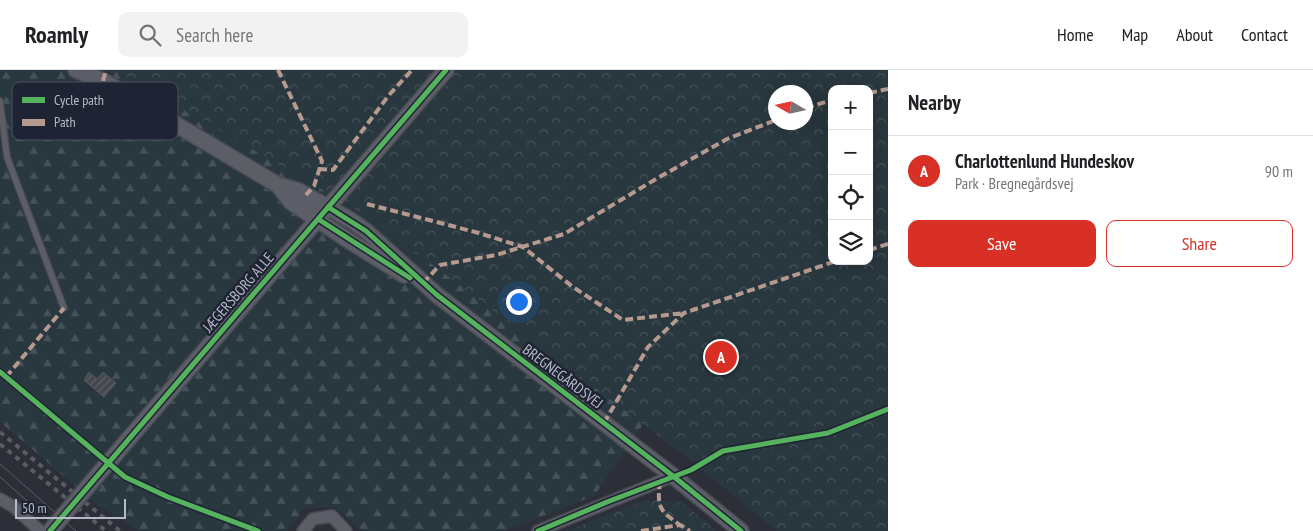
<!DOCTYPE html>
<meta charset="utf-8">
<style>
body{margin:0;font-family:"PT Sans Narrow",sans-serif;background:#f2f2f2;color:#202124}
.controls{position:absolute;right:15px;top:15px;display:grid;overflow:hidden;border-radius:10px;box-shadow:0 5px 20px #0002}
.controls button{width:45px;height:45px;display:grid;place-items:center;padding:0;border:0;border-bottom:1px solid #e0e0e0;background:#fff;color:#202124;font:25px sans-serif}
.compass{position:absolute;left:768px;top:15px;width:45px;height:45px;border-radius:50%;background:#fff;box-shadow:0 5px 20px #0002;rotate:279deg}
.scale{position:absolute;left:15px;bottom:12px;width:111px;box-sizing:border-box;padding-left:5px;border:2px solid #b6bac9;border-top:0;font-size:14px;line-height:18px;white-space:nowrap;color:#b6bac9;-webkit-text-stroke:4px #1e2433;paint-order:stroke}
.you{position:absolute;left:518px;top:231px;width:18px;height:18px;margin:-12px;border:4px solid #fff;border-radius:50%;background:#1a73e8;box-shadow:0 0 0 8px #1a73e833}
.badge{display:grid;place-items:center;width:32px;height:32px;border-radius:50%;background:#d93025;color:#fff;font-size:16px;font-weight:700}
.pin{position:absolute;translate:-50% -50%;border:2px solid #fff;box-shadow:0 1px 5px #0006}
.list{margin:0;padding:0;list-style:none}
h2{display:flex;justify-content:space-between;align-items:center;height:65px;margin:0;padding:0 20px;font-size:21px}
h2 small{font-size:16px;font-weight:400;color:#757577}
.list li{display:grid;grid-template-columns:32px 1fr auto;gap:15px;align-items:center;box-sizing:border-box;height:70px;padding:0 20px;border-top:1px solid #e0e0e0}
.list b{display:block;font-size:19px;white-space:nowrap}
.list p{margin:0;font-size:16px;white-space:nowrap;color:#757577}
.list em{font-size:16px;font-style:normal;color:#757577}
.actions{display:flex;gap:10px;padding:15px 20px}
.actions a{flex:1;padding:11px 0;border:1px solid #d93025;border-radius:10px;text-align:center;font-size:18px;color:#d93025}
.actions .main{background:#d93025;color:#fff}
.icon{flex:none;width:28px;height:28px;fill:none;stroke:currentColor;stroke-width:2;stroke-linecap:round;stroke-linejoin:round}
.map{position:relative;flex:none;width:888px;height:461px;overflow:hidden}
header{display:flex;align-items:center;gap:30px;box-sizing:border-box;height:70px;padding:0 25px;background:#fff;border-bottom:1px solid #e0e0e0}
header strong{font-size:24px}
nav{display:flex;gap:28px;margin-inline-start:auto;font-size:18px}
.search{width:350px;height:45px;background:#f2f2f2;display:flex;align-items:center;gap:12px;box-sizing:border-box;padding:0 18px;border-radius:10px;color:#757577;font-size:19px}
main{display:flex}
aside{flex:1;background:#fff}
.map>svg:first-child{display:block}
</style>
<header>
<strong>Roamly</strong>
<div class="search"><svg class="icon" aria-label="search" viewBox="0 0 24 24"><circle cx="10" cy="10" r="6"/><path d="M15 15l6 6"/></svg>Search here</div>
<nav><a>Home</a><a>Map</a><a>About</a><a>Contact</a></nav>
</header>
<main>
<div class="map">
<svg width="888" height="461" viewBox="0 0 888 461">
<defs>
<pattern id="forest-firs" width="22" height="20" patternUnits="userSpaceOnUse" patternTransform="scale(1.25)"><rect width="22" height="20" fill="#29373e"/><path d="M5 1l3.5 6h-7zM16 11l3.5 6h-7z" fill="#465259"/></pattern>
<pattern id="park-crowns" width="20" height="18" patternUnits="userSpaceOnUse" patternTransform="scale(1.25)"><rect width="20" height="18" fill="#29373e"/><path d="M2 6a3 3 0 1 1 6 0M12 15a3 3 0 1 1 6 0" fill="none" stroke="#465259"/></pattern>
<pattern id="building-hatch" width="6" height="6" patternUnits="userSpaceOnUse" patternTransform="scale(1.25)"><rect width="6" height="6" fill="#45474f"/><path d="M-1 1l2-2M0 6l6-6M5 7l2-2" fill="none" stroke="#5e5f67"/></pattern>
</defs>
<rect width="100%" height="100%" fill="#2c2f38"/>
<path fill="url(#forest-firs)" fill-rule="evenodd" d="M0,0H888L869,19H832L644,353L594,426L504,461H362L335,437L304,438L288,461H139L98,435L0,352ZM776,22H806V52H776Z"/>
<path fill="url(#park-crowns)" fill-rule="evenodd" d="M115,0H888V461H777L680,382L371,148ZM832,19H869V191H832ZM776,22H806V52H776Z
M644,430L682,432L716,461H567Z"/>
<path fill="url(#building-hatch)" stroke="#53575f" d="M103,302L116,313L104,327L84,310L90,303L97,309Z"/>
<g fill="none" stroke-linecap="round" stroke-linejoin="round">
<defs>
<path id="service" d="M0,31L7,87L64,238"/>
<path id="minor" d="M0,429L14,437L40,461
M303,461L313,449L332,446L346,461
M538,461L673,406"/>
<path id="tertiary" d="M76,0L103,11L278,115L299,121L352,151L366,161L437,225L673,406L741,461
M278,115L291,132L348,170L404,205
M95,408L446,0"/>
</defs>
<use href="#service" stroke="#484a51" stroke-width="8"/>
<use href="#minor" stroke="#484a51" stroke-width="14"/>
<use href="#tertiary" stroke="#484a51" stroke-width="18"/>
<use href="#service" stroke="#5b5e67" stroke-width="5.5"/>
<use href="#minor" stroke="#5b5e67" stroke-width="11"/>
<use href="#tertiary" stroke="#5b5e67" stroke-width="15"/>
<path stroke="#5a5c64" stroke-width="1" d="M0,394L76,461
M0,407L61,461"/>
<path stroke="#5a5c64" stroke-width="4" stroke-dasharray="5 5" stroke-linecap="butt" d="M0,362L120,461
M0,374L106,461"/>
<defs>
<path id="tertiary-bridge" d="M50,461L95,408"/>
</defs>
<use href="#tertiary-bridge" stroke="#484a51" stroke-width="18" stroke-linecap="butt"/>
<use href="#tertiary-bridge" stroke="#5b5e67" stroke-width="15"/>
<path stroke="#b69a8f" stroke-width="4" stroke-dasharray="8 4" stroke-linecap="butt" d="M278,0L322,91L314,116L306,125
M103,11L106,0
M869,23L888,19
M806,38L832,30
M319,99L333,100L389,25L412,0
M367,134L479,163L523,177L573,217L623,250L684,243
M869,180L888,174
M423,213L440,195L496,185L564,164L656,109L727,69L776,50
M6,307L64,238
M604,353L648,277L684,243L836,191
M660,411C657,438 659,440 680,455
M641,461L680,455L690,461"/>
<defs>
<path id="cycleway" d="M328,137L366,161L437,225L673,406L741,461
M318,149L410,208
M0,302L125,407L168,427L258,461
M50,461L446,0
M538,461L607,432L691,400L723,381L828,363L888,339"/>
</defs>
<use href="#cycleway" stroke="#1e2433" stroke-width="8"/>
<use href="#cycleway" stroke="#56b35d" stroke-width="5"/>
</g>
<g text-anchor="middle" dominant-baseline="central" stroke-width="5" stroke-linejoin="round" paint-order="stroke">
<g font-size="15" fill="#b6bac9" stroke="#1e2433">
<text transform="translate(238 222) rotate(-49)">JÆGERSBORG ALLE</text>
<text transform="translate(563 306) rotate(37)">BREGNEGÅRDSVEJ</text>
</g>
</g>
<rect x="12" y="12" width="166" height="58" rx="8" fill="#1e2433" stroke="#4c5160" stroke-width="1"/>
<rect x="22" y="27" width="23" height="6" fill="#56b35d"/>
<rect x="22" y="49" width="23" height="7" fill="#b69a8f"/>
<g font-size="14" fill="#b6bac9">
<text x="54" y="35">Cycle path</text>
<text x="54" y="57">Path</text>
</g>
</svg>
<div class="controls">
<button>+</button>
<button>−</button>
<button><svg class="icon" aria-label="locate" viewBox="0 0 24 24"><circle cx="12" cy="12" r="6"/><path d="M12 2v4M12 18v4M2 12h4M18 12h4"/></svg></button>
<button><svg class="icon" aria-label="layers" viewBox="0 0 24 24"><path d="M12 4l9 5-9 5-9-5zM3 14l9 5 9-5"/></svg></button>
</div>
<svg class="compass" viewBox="-18 -18 36 36"><path d="M0-13l5 13h-10z" fill="#e53935"/><path d="M0 13l5-13h-10z" fill="#757577"/></svg>
<div class="scale">50 m</div>
<div class="you"></div>
<div class="pin badge" style="left:721px;top:287px">A</div>
</div>
<aside>
<h2>Nearby<small></small></h2>
<ul class="list">
<li><span class="badge">A</span><div><b>Charlottenlund Hundeskov</b><p>Park · Bregnegårdsvej</p></div><em>90 m</em></li>
</ul>
<div class="actions"><a class="main">Save</a><a>Share</a></div>
</aside>
</main>
